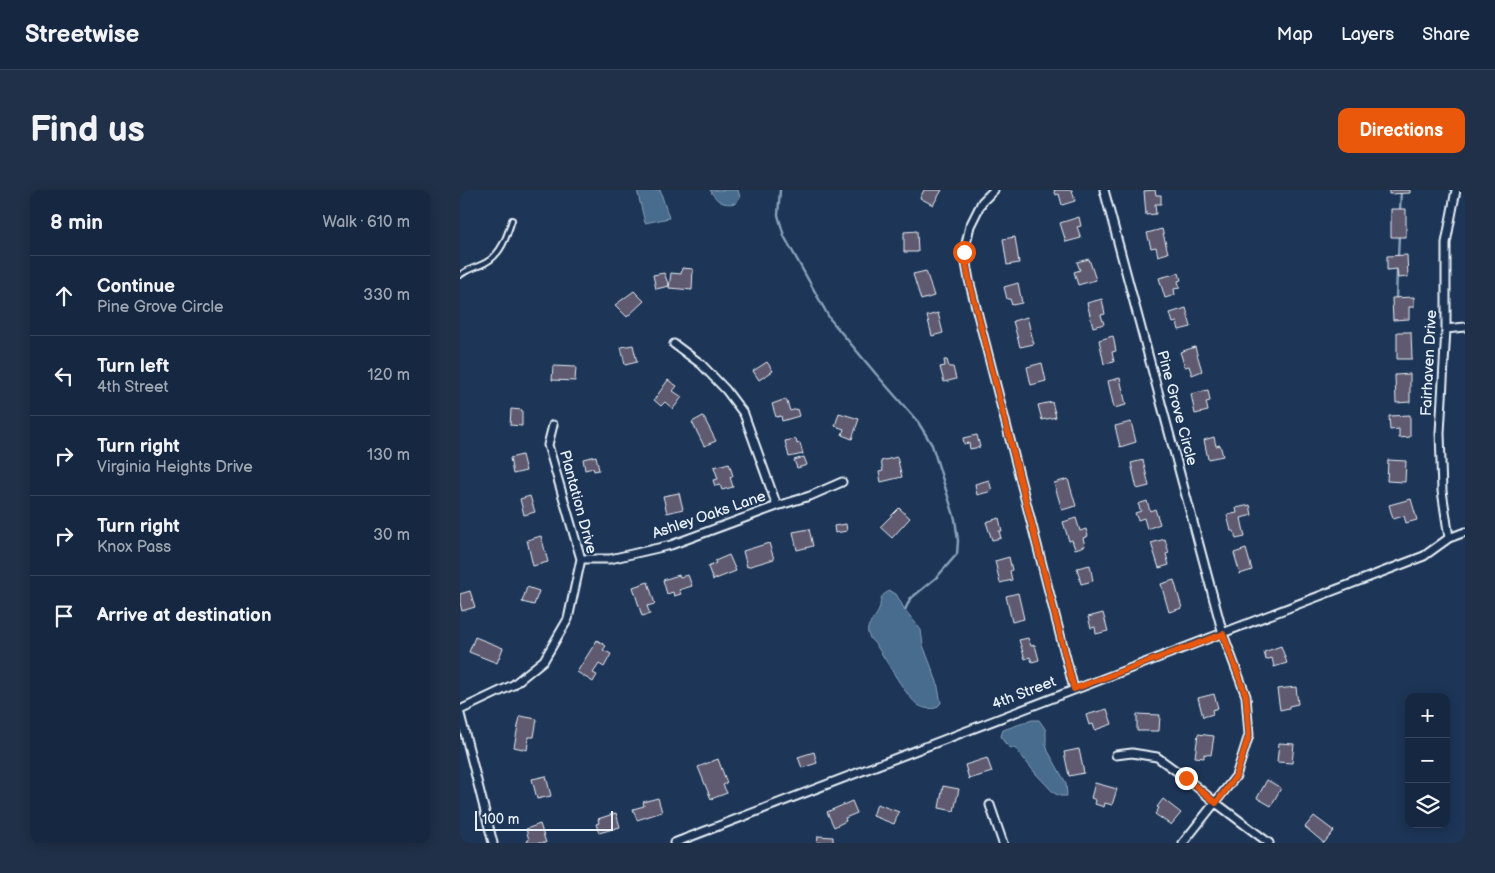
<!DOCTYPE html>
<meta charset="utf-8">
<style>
body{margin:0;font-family:"Balsamiq Sans",sans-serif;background:#1f3048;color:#f1f3f6}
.controls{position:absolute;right:15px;bottom:15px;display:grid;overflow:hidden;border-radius:10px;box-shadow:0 2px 12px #0003}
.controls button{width:45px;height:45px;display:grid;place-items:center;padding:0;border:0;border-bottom:1px solid #35445a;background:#162841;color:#f1f3f6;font:25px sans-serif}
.scale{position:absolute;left:15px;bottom:12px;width:138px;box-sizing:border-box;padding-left:5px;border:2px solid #e8f1f8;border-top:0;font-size:14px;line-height:18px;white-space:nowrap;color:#e8f1f8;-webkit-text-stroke:4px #1d3557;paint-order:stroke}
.stop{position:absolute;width:15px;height:15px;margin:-11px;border:4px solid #ea580c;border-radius:50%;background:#fff}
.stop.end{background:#ea580c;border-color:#fff;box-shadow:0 1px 5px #0008}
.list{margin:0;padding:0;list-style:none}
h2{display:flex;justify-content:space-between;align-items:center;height:65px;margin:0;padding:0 20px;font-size:21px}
h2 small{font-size:16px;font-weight:400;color:#9ea6b1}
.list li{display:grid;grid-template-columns:32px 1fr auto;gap:15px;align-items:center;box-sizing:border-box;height:80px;padding:0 20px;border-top:1px solid #35445a}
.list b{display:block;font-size:19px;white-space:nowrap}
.list p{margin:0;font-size:16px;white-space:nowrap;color:#9ea6b1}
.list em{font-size:16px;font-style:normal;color:#9ea6b1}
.icon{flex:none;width:28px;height:28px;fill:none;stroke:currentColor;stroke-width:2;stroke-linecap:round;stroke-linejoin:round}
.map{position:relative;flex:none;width:1005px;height:653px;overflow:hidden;border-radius:10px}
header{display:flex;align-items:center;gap:30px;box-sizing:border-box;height:70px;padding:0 25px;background:#162841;border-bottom:1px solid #35445a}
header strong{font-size:24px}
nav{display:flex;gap:28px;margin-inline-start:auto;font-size:18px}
.intro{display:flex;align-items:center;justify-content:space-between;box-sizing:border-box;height:120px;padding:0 30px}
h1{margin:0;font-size:35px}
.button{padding:12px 22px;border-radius:10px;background:#ea580c;color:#fff;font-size:18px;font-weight:700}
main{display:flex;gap:30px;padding:0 30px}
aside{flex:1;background:#162841;border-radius:10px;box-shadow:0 2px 12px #0003}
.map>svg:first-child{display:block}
</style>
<header>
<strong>Streetwise</strong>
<nav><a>Map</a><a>Layers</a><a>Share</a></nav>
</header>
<div class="intro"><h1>Find us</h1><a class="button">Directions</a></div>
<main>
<aside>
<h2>8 min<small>Walk · 610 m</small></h2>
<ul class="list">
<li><svg class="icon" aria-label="ahead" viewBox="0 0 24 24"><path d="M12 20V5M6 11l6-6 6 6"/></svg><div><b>Continue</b><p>Pine Grove Circle</p></div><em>330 m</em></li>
<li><svg class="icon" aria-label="left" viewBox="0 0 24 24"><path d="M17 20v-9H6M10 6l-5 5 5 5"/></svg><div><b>Turn left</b><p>4th Street</p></div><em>120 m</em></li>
<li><svg class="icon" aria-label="right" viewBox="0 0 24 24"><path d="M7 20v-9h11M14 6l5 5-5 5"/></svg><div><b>Turn right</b><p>Virginia Heights Drive</p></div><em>130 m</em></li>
<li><svg class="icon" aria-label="right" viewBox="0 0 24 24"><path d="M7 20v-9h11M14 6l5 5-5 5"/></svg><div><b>Turn right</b><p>Knox Pass</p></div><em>30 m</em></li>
<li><svg class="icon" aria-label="arrive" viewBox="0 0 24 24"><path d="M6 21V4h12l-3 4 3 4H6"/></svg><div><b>Arrive at destination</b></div></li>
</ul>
</aside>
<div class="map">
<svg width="1005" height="653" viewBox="0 0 1005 653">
<rect width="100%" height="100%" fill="#1d3557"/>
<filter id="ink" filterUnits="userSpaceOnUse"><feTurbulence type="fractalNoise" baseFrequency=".02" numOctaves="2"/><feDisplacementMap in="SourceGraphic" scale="10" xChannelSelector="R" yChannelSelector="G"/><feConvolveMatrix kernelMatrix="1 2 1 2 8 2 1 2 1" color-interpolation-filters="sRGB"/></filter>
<g filter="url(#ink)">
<path fill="#466c8d" stroke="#87a1b8" d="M177,0H200L209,28L185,33Z
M250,0H278L280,7L276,13C263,16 256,11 250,0Z
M430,401L436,404L445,420L461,440L463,455L477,492L481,513L476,518C470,519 464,519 458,515C445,505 428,473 418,458C416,454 410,450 409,446C404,436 414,430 418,422C423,412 416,407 430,401Z
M572,530H579L586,540V554L588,561L606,593L607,606H600L594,603L576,584L556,559L549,557L544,552L541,546L543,540Z"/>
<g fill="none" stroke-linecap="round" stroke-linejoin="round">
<path stroke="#87a1b8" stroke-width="2.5" d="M320,0L318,25L324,46L370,129L416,184L458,232L472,255L495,329L498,351L497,364L477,387L450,409L445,420
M940,22L941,0
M938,67L939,45
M936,109L937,80"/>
</g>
<path fill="#5f5a6f" stroke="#e8f1f8" d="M464,0H482L473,15L460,8Z
M594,0H612L615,11L602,15L599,4L596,5Z
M695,0L696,5H701V14H695L696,24L686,25L684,1Z
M929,0H950V3L929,4Z
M931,19H946V47H931Z
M619,27L621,36L617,37L621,48L606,52L600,33Z
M702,39L708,63L698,66L696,57L691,58L687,43Z
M457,41L458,62H444V42Z
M555,47L559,73L547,75L543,49Z
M947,65L948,87L938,88L937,79L927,80V66Z
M629,69L636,90L618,95L614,82L620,80L617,72Z
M222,78L233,79L232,100L209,98L211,83L221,84Z
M466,81L474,106L461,110L453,84Z
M204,83L209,96L196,99L193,85Z
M719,83L721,90L718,91L720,98L714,99L715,105L705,108L699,88Z
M558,93L562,113L552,115L550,109H547L544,97Z
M174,101L184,111L167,127L155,115Z
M954,107V117H949V129L933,130L932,108Z
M642,109L645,124L641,125L644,134L633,137L627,113Z
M726,118L731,137L719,140L717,132L713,133L710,123Z
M478,123L483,143L472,146L467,126Z
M567,127L574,154L560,157L553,131Z
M937,142H951L952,169H937Z
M653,146L656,161L652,162L654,172L644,174L639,150Z
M173,155L177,172L165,175L161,157Z
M735,157L742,181L732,185L729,176L725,177L720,162Z
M484,170H487L489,177H493L496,189L484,192L480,177L485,176Z
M307,172L313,181L299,190L293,181Z
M582,173L586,191L571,195L567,177Z
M93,176L116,177L115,191L92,190Z
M950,184V212L936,213L935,185Z
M660,188L666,215L654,218L648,191Z
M208,190L217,196L213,201L222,207L213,219L205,212L201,216L194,210Z
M748,200L750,211L746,212L748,221L735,224L731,204Z
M326,209L330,221L337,219L339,226L322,231L321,226L316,227L312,214Z
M592,212L596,227L582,230L578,215Z
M51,219L62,220V236L50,235Z
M379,223L399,229L392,249L382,245L384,239L375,236Z
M950,225V247L939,248V239L930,240L929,226Z
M243,226L256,251L244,256L232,232Z
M671,232L676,252L660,257L655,236Z
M517,245L520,257L510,259L509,253L504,254L503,248Z
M754,247L756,256L760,255L763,266L748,269L744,250Z
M336,249L337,254L340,253L343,264L329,267L325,251Z
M62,265L66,281L53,284L50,268Z
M136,266L139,280L134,281L133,278L125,280L123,269Z
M344,267L347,275L337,278L334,270Z
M437,267L442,287L421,292L419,282L423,281L421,271Z
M683,270L689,296L677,299L671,273Z
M928,270L946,271L945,292L927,291Z
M269,273L273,286L270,287L273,297L262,300L260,295L255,296L253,290L258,289L254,277Z
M608,289L616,316L602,320L594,293Z
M529,290L532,301L517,305L515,294Z
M219,303L223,319L207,323L203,306Z
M70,306L75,322L64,325L60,309Z
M951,309L957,330L946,333L944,326L933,329L929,315Z
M687,311L690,321L695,319L700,334L687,339L684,328L678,330L675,323L681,321L678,314Z
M790,315L792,325L781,328L785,347L776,349L774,341H771L767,325L777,323L776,318Z
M439,318L450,328L432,348L420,337Z
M539,328L542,341H539L541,348L532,350L526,332Z
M616,328L620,341L626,339L628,346L623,348L625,356L615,359L612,350L609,351L603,332Z
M386,334L387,341L375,343L374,336Z
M349,339L353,356L337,360L333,342Z
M81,346L88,372L73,376L67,350Z
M705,349L709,363L706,364L709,375L699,378L691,353Z
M309,353L314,369L287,377L283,361Z
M786,359L792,380L780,384L774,363Z
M269,365L276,381L253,390L248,377L256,373L255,371Z
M549,367L552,380L550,381L552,390L540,393L535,371Z
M630,375L633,391L621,394L617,378Z
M219,385L220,387L228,385L232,396L219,400L221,404L214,406L213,402L207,404L203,390Z
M714,390L722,418L709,422L701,394Z
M188,392L195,414L187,416L190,424L182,426L173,397Z
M67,397L79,401L74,415L62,412Z
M10,401L15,417L2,421L0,413V404Z
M558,403L564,429L552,432L546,406Z
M643,423L648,441L636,444L635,437L631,438L628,427Z
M15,447L43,458L37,473L9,462Z
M568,448L571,456L575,455L579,470L572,472L570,467L565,469L559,450Z
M137,450L146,456L143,460L151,464L144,477L139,474L133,483L137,485L133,492L117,482Z
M821,456L827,473L814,477L812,468L806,470L804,462Z
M836,497L838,514L829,516V518L820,520L817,499Z
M754,504L758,518L752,520L753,524L743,527L738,508Z
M647,519L652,534L635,540L633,534L629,535L626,525Z
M677,524L700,525L699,541H677Z
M60,526L77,529L74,547H69L67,560L54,557Z
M738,544L754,546L751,565L744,564V568L735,567Z
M819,553L834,554L832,573L817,572Z
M619,559L624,583L609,586L604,562Z
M354,562L357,573L342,578L338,567Z
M527,568L532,582L509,589L505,575Z
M258,569L267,593L263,595L267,603L251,609L238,577Z
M86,586L91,606L77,609L72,589Z
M807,590L821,598L811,616L797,608Z
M635,593L657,599L652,615L645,613L644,617L635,614L636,610L631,608Z
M483,596L499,599L494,621L479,618Z
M198,608L202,622L177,630L173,619L184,616L183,612Z
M703,609L721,623L711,635L695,624L699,618L697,617Z
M392,611L397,623L385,628L386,631L374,637L367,622Z
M417,614L439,622L434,634L413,626Z
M156,623L160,637L139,643L136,634L139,633L138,629Z
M854,626L874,641L864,653L845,637Z
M80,634L86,653H68L67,651L69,650L66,639Z
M358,646L373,647V653H357Z"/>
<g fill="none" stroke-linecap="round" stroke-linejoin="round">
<defs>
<path id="service" d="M0,85C9,78 16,78 25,73C41,65 47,46 52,30"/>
<path id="minor" d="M534,0L522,12L510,36L504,62L509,90L614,499
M644,0L763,444L786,506L789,545L776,586L723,653
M986,139L1005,137
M214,154L241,174L266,200L284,224L317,316
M989,348L982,301L980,243L986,139V53L996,0
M121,369H150L211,355L317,316L350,306L382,292
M0,520L53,495L84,470L108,429L121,369L88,255L93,235
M0,524L33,653
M656,565L672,563L697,567L726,588L756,613L809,653
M530,615L543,653
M214,653L964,366L989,348L1005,342"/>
</defs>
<use href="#service" stroke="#e8f1f8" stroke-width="8"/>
<use href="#minor" stroke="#e8f1f8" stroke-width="11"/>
<use href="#service" stroke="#1d3557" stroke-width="4"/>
<use href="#minor" stroke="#1d3557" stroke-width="7"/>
</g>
</g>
<g fill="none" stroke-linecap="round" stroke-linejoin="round" filter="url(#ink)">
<path stroke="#ea580c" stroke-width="6" d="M504,62L509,90L614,499L763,444L786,506L789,545L776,586L756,613L726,588"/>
</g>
<g text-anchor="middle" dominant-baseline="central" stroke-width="4.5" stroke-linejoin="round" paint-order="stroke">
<g font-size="15" fill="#e8f1f8" stroke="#1d3557">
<text transform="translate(969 173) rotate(-87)">Fairhaven Drive</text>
<text transform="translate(717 218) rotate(75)">Pine Grove Circle</text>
<text transform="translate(118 312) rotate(75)">Plantation Drive</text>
<text transform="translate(249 325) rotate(-19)">Ashley Oaks Lane</text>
<text transform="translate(564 503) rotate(-21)">4th Street</text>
</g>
</g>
</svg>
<div class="controls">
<button>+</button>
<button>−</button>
<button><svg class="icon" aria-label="layers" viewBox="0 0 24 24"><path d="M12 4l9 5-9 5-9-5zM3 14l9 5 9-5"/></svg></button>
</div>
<div class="scale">100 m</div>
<div class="stop" style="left:504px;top:62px"></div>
<div class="stop end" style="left:726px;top:588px"></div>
</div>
</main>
